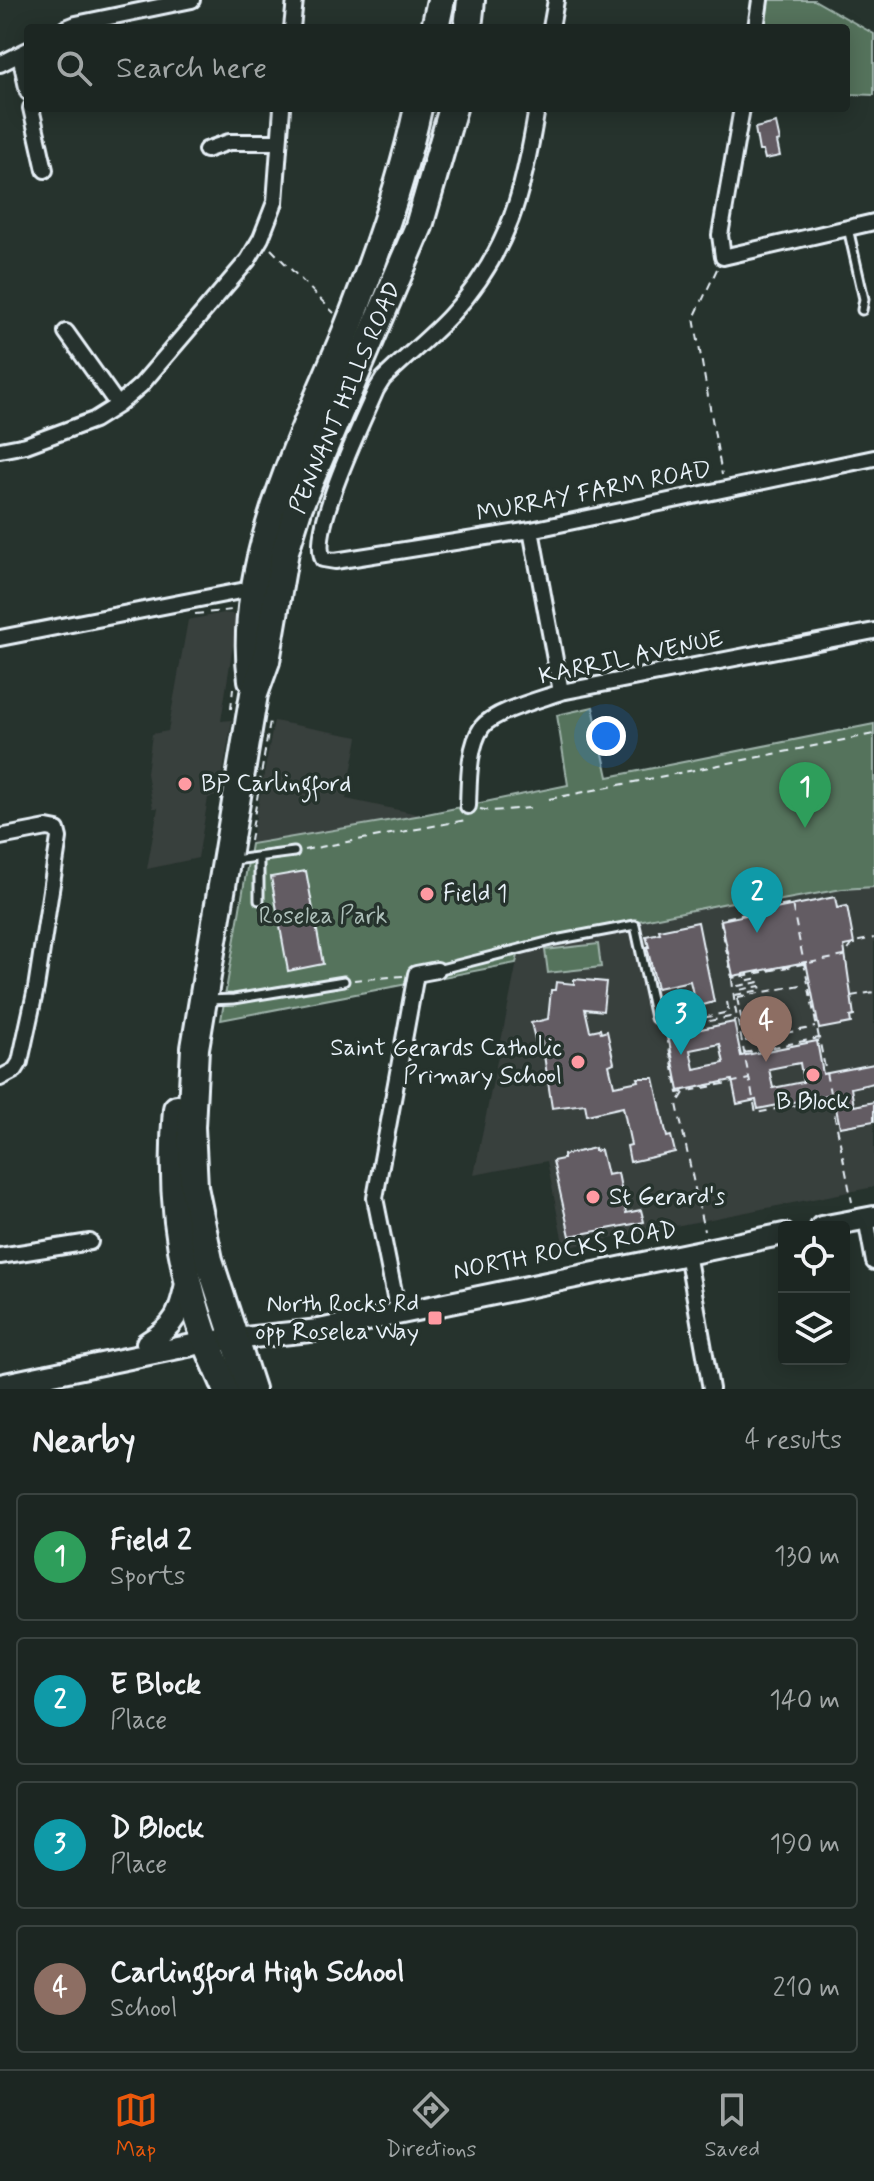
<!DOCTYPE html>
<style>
body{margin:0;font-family:Mynerve,sans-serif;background:#29322f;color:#f1f3f6}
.controls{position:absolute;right:24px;bottom:24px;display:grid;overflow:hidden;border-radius:8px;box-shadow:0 4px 20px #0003}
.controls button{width:72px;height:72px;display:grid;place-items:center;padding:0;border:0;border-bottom:2px solid #3a4340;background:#1c2622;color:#f1f3f6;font:40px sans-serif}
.you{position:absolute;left:606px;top:736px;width:28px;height:28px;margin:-20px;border:6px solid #fff;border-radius:50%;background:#1a73e8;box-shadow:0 0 0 12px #1a73e833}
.badge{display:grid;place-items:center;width:52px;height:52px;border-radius:50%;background:#ea580c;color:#fff;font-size:26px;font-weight:700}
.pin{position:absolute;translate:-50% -66px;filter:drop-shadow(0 2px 4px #0008)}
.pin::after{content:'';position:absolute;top:42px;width:28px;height:24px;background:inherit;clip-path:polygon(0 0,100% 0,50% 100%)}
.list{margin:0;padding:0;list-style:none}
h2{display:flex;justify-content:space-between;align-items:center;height:104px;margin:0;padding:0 32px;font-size:34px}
h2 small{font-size:26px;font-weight:400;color:#a0a5a5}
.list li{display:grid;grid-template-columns:52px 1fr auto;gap:24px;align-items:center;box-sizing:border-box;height:128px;margin:0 16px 16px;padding:0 16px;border:2px solid #3a4340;border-radius:8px}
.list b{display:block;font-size:30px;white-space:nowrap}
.list p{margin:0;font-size:26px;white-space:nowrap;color:#a0a5a5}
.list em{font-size:26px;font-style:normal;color:#a0a5a5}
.icon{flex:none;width:44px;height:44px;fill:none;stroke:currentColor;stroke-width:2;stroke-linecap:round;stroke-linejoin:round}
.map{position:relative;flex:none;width:874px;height:1389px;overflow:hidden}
.search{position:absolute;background:#1c2622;box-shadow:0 4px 20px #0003;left:24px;right:24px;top:24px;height:88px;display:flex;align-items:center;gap:20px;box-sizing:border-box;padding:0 28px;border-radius:8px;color:#a0a5a5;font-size:30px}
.sheet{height:680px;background:#1c2622}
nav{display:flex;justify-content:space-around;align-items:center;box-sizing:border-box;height:112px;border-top:2px solid #3a4340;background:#1c2622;font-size:22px;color:#a0a5a5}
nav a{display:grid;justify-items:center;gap:4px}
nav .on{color:#ea580c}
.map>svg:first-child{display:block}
</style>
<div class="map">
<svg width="874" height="1389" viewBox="0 0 874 1389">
<rect width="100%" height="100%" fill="#26332d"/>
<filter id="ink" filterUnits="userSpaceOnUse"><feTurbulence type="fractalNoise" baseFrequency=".0125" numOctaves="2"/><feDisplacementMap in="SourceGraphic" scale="16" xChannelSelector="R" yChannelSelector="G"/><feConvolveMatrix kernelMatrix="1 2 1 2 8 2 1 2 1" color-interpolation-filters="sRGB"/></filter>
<g filter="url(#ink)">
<path fill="#393f3d" d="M224,613L232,614L237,619L221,721L232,720L219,795L208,798L198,858L147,869L158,808H153L147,773L152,734L168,731L188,620Z
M274,721L358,737L346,799L422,815L251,844Z
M874,887V1187L564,1248L547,1161L474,1175L519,952L628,931L627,923L742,900L744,907L842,889Z"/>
<path fill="#55735b" stroke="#9eb2aa" stroke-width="2" d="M766,0H814L874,34V95L846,94V28H760Z
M593,707L608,777L874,724V887L842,889L744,907L742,900L628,923L629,931L519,952L516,963L221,1020L251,844L422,815L568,785L557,715Z
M598,944L601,967L548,973L545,950Z"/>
<path fill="#645c63" stroke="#e8f1f8" stroke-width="2" fill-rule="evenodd" d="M776,123L780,141L777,142L780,156L765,159L763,151H759L755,128Z
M306,871L323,964L288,971L271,877Z
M835,897L837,908L847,906L854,944L844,946L854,1016L850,1017L851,1023L819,1029L806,962L733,976L721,920Z
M698,922L714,1002L696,1007L690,981L657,988L647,947H649L646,936L660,933L659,930Z
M574,979L606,982L603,1011L585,1009L590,1031L600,1029L601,1033L607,1031L614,1063L609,1065L614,1086L639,1081L638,1078H654L667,1137L671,1136L675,1152L630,1162L627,1146L631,1145L623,1107L587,1115L585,1104L552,1108L542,1042L536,1043L531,1023L548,1019L551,990H555L556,982L574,984Z
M734,1022L741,1056L817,1041L823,1074L874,1064V1083L851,1088L854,1106L874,1102V1121L840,1127L833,1094L758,1109L756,1100L737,1104L732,1080L679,1091L668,1036ZM720,1044L724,1063L694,1069L690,1050ZM800,1063L803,1082L773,1088L769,1069Z
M595,1148V1151L601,1150L607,1175L618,1173L626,1213L641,1210L644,1222L570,1236L553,1161L563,1159V1155Z"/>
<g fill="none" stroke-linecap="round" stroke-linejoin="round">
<defs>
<path id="lane" d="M848,228L864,299L862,310
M259,858V900
M234,860L294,852
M437,970L555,940L635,925L655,1018
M208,1000L234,999L344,981"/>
<path id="street" d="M66,28L76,24L192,0
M292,28L295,0
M551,28L556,0
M756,28L760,0
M20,55L28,92
M0,64L28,50
M31,108L45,170
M537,108C524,190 509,253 451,315C430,338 405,357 383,379L376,390C363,421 309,531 323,559L335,561L531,530L874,458
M742,108L720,235L723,257L874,222
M206,150L229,142H278
M66,332L118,405
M0,450L26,445L94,420L118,405L141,385L248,260L261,238L275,202L282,108
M531,530L561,692
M0,638L256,588
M468,806C469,783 468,747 482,727C494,711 542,699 561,692L874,631
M0,837L47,828L57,830L59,838L36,988L20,1062L15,1070L0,1078
M866,1218L874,1262
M687,1253L711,1389
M0,1256L90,1242
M398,1312L375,1198L416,974L437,970"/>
<path id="secondary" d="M821,1227L874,1217
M147,1343C177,1324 180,1313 187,1279
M0,1385L207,1342L319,1330L784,1234"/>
<g id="highway">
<path d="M435,28L441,0"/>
<path d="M468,28L471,0"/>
<path d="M252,680C236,564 305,432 348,327C376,256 402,183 418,108"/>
<path d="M177,1109C170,1186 178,1259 203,1332C210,1352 219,1370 227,1389"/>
<path id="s1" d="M251,1389L209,1260L194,1187L191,1127L195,1048L254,694L266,661L285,551L299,506L419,226L453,108"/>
</g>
</defs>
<use href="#lane" stroke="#e8f1f8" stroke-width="13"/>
<use href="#street" stroke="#e8f1f8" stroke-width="20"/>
<use href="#secondary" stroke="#e8f1f8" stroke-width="26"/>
<use href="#highway" stroke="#e8f1f8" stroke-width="32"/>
<path stroke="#e8f1f8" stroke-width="2" stroke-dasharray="8 6" stroke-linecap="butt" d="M271,249L334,313
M717,269L694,318L722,475
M195,614L232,610
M231,709L233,688
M549,799L874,734
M480,809L491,811L530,808
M250,841L270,721
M304,850L466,820
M732,979L735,1007L756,1113L831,1098
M354,980L403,976
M735,995L761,990L760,986L739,990L738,986L759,982L758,978L745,981V977
M851,996L874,992
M738,997L806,984
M737,998L746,1041L815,1027
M727,1002L729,1012L698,1019L699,1023L730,1017L731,1021L736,1020
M664,1022L678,1093L749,1079
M819,1038L792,904L720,919L732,978L844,956L854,942L874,938
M744,1053L819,1038L852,1202
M684,1093L677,1104L704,1231"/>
<use href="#lane" stroke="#26332d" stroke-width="7"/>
<use href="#street" stroke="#26332d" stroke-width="14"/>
<use href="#secondary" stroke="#26332d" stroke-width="20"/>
<use href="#highway" stroke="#26332d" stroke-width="26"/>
</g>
</g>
<g fill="#ff9aa2" stroke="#26332d" stroke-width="3">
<circle cx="185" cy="784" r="8"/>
<circle cx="427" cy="894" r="8"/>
<circle cx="578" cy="1062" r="8"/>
<circle cx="813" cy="1075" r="8"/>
<circle cx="593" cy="1197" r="8"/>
<rect x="427" y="1310" width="16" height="16" rx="4"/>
</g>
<g text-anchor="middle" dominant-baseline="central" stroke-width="7" stroke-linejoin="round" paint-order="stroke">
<g font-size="24" fill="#e8f1f8" stroke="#26332d">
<text stroke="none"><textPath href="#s1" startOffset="1020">PENNANT HILLS ROAD</textPath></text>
<text transform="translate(594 492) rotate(-11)">MURRAY FARM ROAD</text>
<text transform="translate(631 658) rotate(-12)">KARRIL AVENUE</text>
<text transform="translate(565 1251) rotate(-11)">NORTH ROCKS ROAD</text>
</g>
<g font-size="24" fill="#e8f1f8" stroke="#26332d" text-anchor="start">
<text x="201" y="784">BP Carlingford</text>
<text x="443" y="894">Field 1</text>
<text x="562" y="1048" text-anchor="end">Saint Gerards Catholic<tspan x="562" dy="28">Primary School</tspan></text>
<text x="813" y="1102" text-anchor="middle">B Block</text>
<text x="609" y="1197">St Gerard's</text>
<text x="419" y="1304" text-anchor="end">North Rocks Rd<tspan x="419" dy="28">opp Roselea Way</tspan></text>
</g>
<g font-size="24" fill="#adbfb9" stroke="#26332d">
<text x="323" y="916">Roselea Park</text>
</g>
</g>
</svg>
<div class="controls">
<button><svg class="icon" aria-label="locate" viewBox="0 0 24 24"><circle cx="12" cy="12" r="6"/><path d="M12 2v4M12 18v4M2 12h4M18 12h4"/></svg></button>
<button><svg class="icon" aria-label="layers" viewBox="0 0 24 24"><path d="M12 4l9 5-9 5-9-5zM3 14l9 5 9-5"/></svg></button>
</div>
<div class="you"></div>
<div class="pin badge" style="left:805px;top:828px;background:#2e9e5b">1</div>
<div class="pin badge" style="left:757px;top:933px;background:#0f9aa8">2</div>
<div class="pin badge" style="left:681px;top:1055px;background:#0f9aa8">3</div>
<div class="pin badge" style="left:766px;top:1062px;background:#8d6e63">4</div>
<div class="search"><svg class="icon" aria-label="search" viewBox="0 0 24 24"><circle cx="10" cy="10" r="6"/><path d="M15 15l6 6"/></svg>Search here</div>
</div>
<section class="sheet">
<h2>Nearby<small>4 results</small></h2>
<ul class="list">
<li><span class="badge" style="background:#2e9e5b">1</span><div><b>Field 2</b><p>Sports</p></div><em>130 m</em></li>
<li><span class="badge" style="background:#0f9aa8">2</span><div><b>E Block</b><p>Place</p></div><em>140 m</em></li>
<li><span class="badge" style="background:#0f9aa8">3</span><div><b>D Block</b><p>Place</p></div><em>190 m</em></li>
<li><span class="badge" style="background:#8d6e63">4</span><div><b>Carlingford High School</b><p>School</p></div><em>210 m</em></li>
</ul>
</section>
<nav>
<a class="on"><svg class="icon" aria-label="map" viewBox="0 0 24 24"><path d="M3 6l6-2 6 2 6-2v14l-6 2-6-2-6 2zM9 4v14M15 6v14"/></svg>Map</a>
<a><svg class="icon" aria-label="directions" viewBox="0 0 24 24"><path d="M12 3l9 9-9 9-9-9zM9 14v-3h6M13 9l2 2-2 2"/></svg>Directions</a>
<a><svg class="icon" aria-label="saved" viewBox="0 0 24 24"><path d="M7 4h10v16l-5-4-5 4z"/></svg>Saved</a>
</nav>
